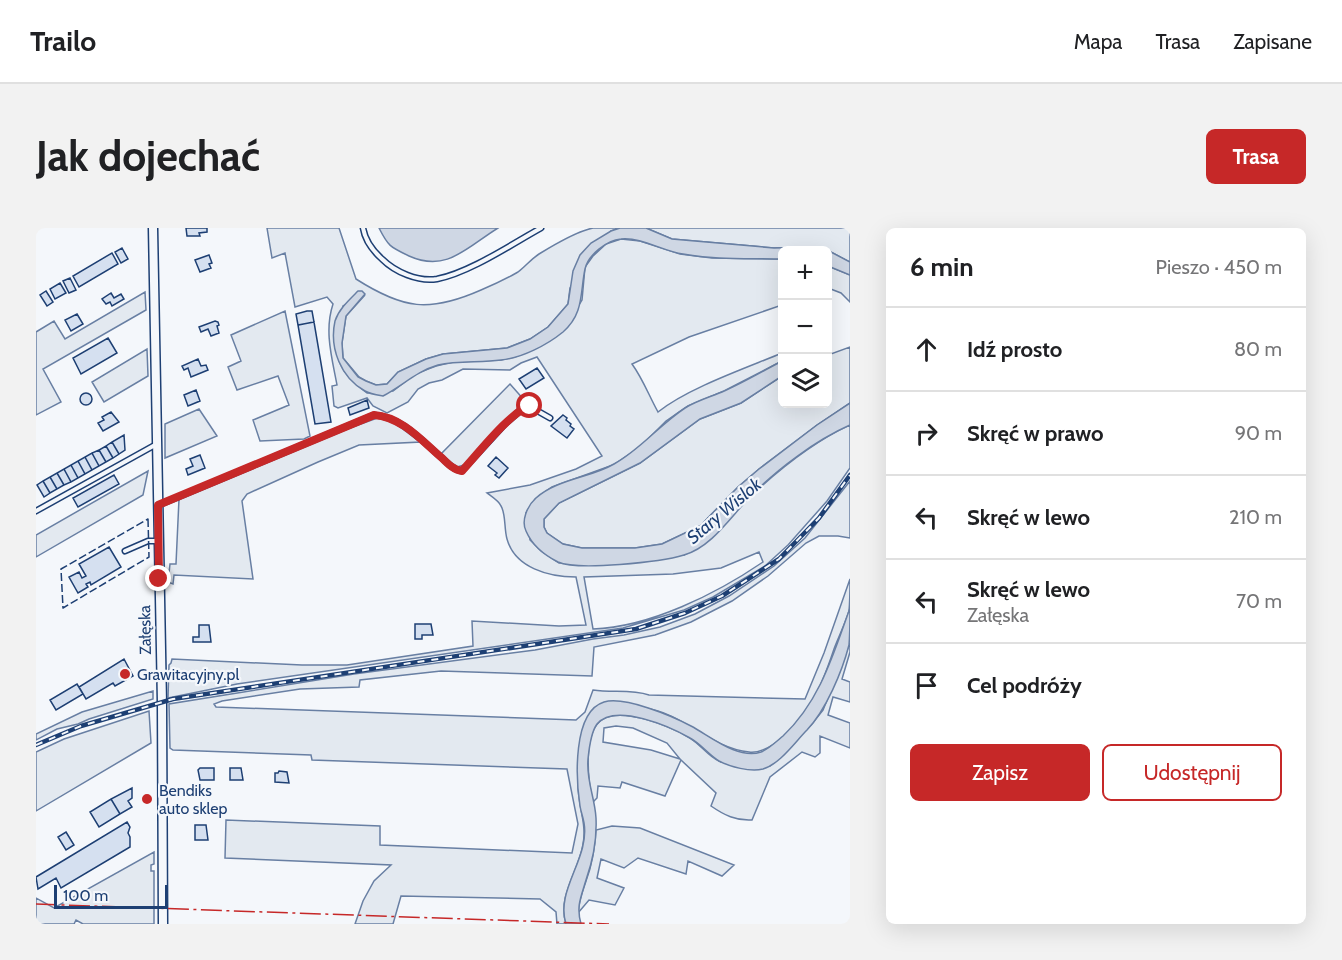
<!DOCTYPE html>
<html lang="pl">
<meta charset="utf-8">
<style>
body{margin:0;font-family:Cabin,sans-serif;background:#f2f2f2;color:#202124}
.controls{position:absolute;right:18px;top:18px;display:grid;overflow:hidden;border-radius:9px;box-shadow:0 6px 24px #0002}
.controls button{width:54px;height:54px;display:grid;place-items:center;padding:0;border:0;border-bottom:2px solid #e0e0e0;background:#fff;color:#202124;font:30px sans-serif}
.scale{position:absolute;left:18px;bottom:15px;width:114px;box-sizing:border-box;padding-left:6px;border:3px solid #1d3f73;border-top:0;font-size:16px;line-height:21px;white-space:nowrap;color:#1d3f73;-webkit-text-stroke:4px #f4f7fb;paint-order:stroke}
.stop{position:absolute;width:18px;height:18px;margin:-14px;border:4px solid #c62828;border-radius:50%;background:#fff}
.stop.end{background:#c62828;border-color:#fff;box-shadow:0 2px 6px #0008}
.list{margin:0;padding:0;list-style:none}
h2{display:flex;justify-content:space-between;align-items:center;height:78px;margin:0;padding:0 24px;font-size:26px}
h2 small{font-size:20px;font-weight:400;color:#757577}
.list li{display:grid;grid-template-columns:39px 1fr auto;gap:18px;align-items:center;box-sizing:border-box;height:84px;padding:0 24px;border-top:2px solid #e0e0e0}
.list b{display:block;font-size:22px;white-space:nowrap}
.list p{margin:0;font-size:20px;white-space:nowrap;color:#757577}
.list em{font-size:20px;font-style:normal;color:#757577}
.actions{display:flex;gap:12px;padding:18px 24px}
.actions a{flex:1;padding:14px 0;border:2px solid #c62828;border-radius:9px;text-align:center;font-size:21px;color:#c62828}
.actions .main{background:#c62828;color:#fff}
.icon{flex:none;width:33px;height:33px;fill:none;stroke:currentColor;stroke-width:2;stroke-linecap:round;stroke-linejoin:round}
.map{position:relative;flex:none;width:814px;height:696px;overflow:hidden;border-radius:9px}
header{display:flex;align-items:center;gap:36px;box-sizing:border-box;height:84px;padding:0 30px;background:#fff;border-bottom:2px solid #e0e0e0}
header strong{font-size:28px}
nav{display:flex;gap:33px;margin-inline-start:auto;font-size:21px}
.intro{display:flex;align-items:center;justify-content:space-between;box-sizing:border-box;height:144px;padding:0 36px}
h1{margin:0;font-size:42px}
.button{padding:15px 27px;border-radius:9px;background:#c62828;color:#fff;font-size:21px;font-weight:700}
main{display:flex;gap:36px;padding:0 36px}
aside{flex:1;background:#fff;border-radius:9px;box-shadow:0 6px 24px #0002}
.map>svg:first-child{display:block}
</style>
<header>
<strong>Trailo</strong>
<nav><a>Mapa</a><a>Trasa</a><a>Zapisane</a></nav>
</header>
<div class="intro"><h1>Jak dojechać</h1><a class="button">Trasa</a></div>
<main>
<div class="map">
<svg width="814" height="696" viewBox="0 0 814 696">
<rect width="100%" height="100%" fill="#f4f7fb"/>
<path fill="#e3e9f0" stroke="#687fa3" stroke-width="1.5" fill-rule="evenodd" d="M231,0H303L320,51C367,81 393,85 445,62C457,57 470,51 482,44C489,39 495,31 503,26C516,18 542,3 557,0C565,0 576,0 584,0L575,3L534,60L532,76L512,99L494,111L471,120L407,126L390,131L362,144L351,156L340,157L330,153L323,149L307,130L306,115L310,88L329,67L307,78C301,122 291,135 331,165L357,163L379,146L400,138L417,134L465,132L479,129L502,119L527,103L546,72L549,39L556,29L570,16L585,11L604,13L644,26L676,30L746,31V77L653,109L596,136C607,151 613,168 622,184C652,160 710,140 746,125V133L688,163L652,178L630,193L604,219L577,237L516,259L499,271L490,285L494,312L505,323L523,335L648,327C677,314 694,287 717,266C745,240 779,213 814,197V240L791,273L752,317L729,338L677,369L648,382L587,400L201,456L132,470L133,437L135,435L136,431L266,437H311L437,418L436,393L523,398L550,397L540,349C513,349 479,340 471,311C468,301 470,286 465,278C463,273 455,268 451,265L494,257L540,241L566,228L501,129L485,135L474,142L427,141L406,152L393,155L382,161L372,174L351,185L337,178L331,170L302,180L298,178L296,158L301,157C296,130 288,103 297,76L291,69L259,79L249,25L236,30ZM723,324L727,334C680,366 614,399 557,401L548,349L637,346L685,340Z
M610,0H814V34L791,22L776,19L738,20L636,11Z
M792,38L814,47V74L805,65L792,60Z
M109,64L110,82L7,141L25,174L0,187V104L18,93L29,111Z
M249,83L274,208L268,211L224,213L217,192L253,177L242,148L201,162L192,139L205,133L195,107Z
M814,119V175L781,197L723,241L702,259L664,298L626,316L599,320H546L527,316L511,305L508,299V291L523,275L604,235L664,191L705,175L746,148V176H792V127Z
M111,121L112,148L68,174L56,154Z
M474,156L489,173L450,212L428,237L421,239L405,226Z
M163,181L181,208L129,230V196Z
M344,189L360,196L384,214L323,217L282,234L211,266L206,273L217,351L138,347L137,356L132,354L134,336H140L143,271L281,212Z
M112,243L107,267L0,329V307Z
M814,253V310L802,308H783L770,315L732,348L696,373L655,394L619,407L558,419L556,448L405,443L324,452L323,459L264,461L186,473L178,476L180,479L540,492L549,484L557,462C576,465 595,461 613,467L769,471L788,425L814,351C814,361 814,373 813,383C809,396 803,408 798,421C792,439 785,459 775,476C764,493 736,527 713,524C674,520 647,485 609,480C592,478 572,483 555,484C550,507 542,533 542,557C542,578 551,596 547,616C543,643 521,668 530,696H521L520,684L504,671L365,668L357,696H319L327,673L338,653L355,637L189,630L190,592L344,598V617L536,625L542,596L531,541L276,532L275,527L137,522L134,520L133,476L318,446L499,422L557,411L588,407L624,399L659,386L693,368L738,338L769,310Z
M814,415V424L806,451L814,454V474L797,469L792,487L814,495V520L784,508V525L779,529L766,524L734,549L716,592C700,593 688,587 675,578L680,565L645,532L629,568L586,554L584,560L562,558L561,570L557,574C552,554 546,503 567,491C588,479 635,499 654,510C664,516 673,529 683,533C693,537 722,537 734,538L775,497L787,482ZM580,498L597,500L631,515L644,531L615,522L567,514L568,500Z
M117,463V471L53,491L42,496L21,501L0,512V506L46,484Z
M113,483L115,515L0,583V524L28,511Z
M576,598L604,600L698,637L686,648L652,633L650,646L602,630L588,640L565,631L561,650L588,660L579,677L553,672L542,685C543,673 546,665 550,653C556,637 559,619 560,602Z
M118,624V636L115,637V643H118V696H47L40,692L38,696H0V670L18,680Z"/>
<path fill="#cfd7e4" stroke="#687fa3" stroke-width="1.5" d="M343,0H462C431,19 411,45 373,28C354,19 352,18 343,0Z
M584,0H610L636,11L738,20L776,19L791,22L814,34V47L792,38V22H746V31C713,30 680,32 647,26C626,23 606,9 585,11C571,12 552,27 549,41C544,65 548,86 527,104C511,117 486,130 465,132C444,135 423,132 402,137C381,143 366,158 347,168C341,167 334,166 329,163C305,150 293,120 299,93C303,81 313,72 322,63H326L329,66L310,88L306,115L307,130L322,149L330,153L340,157L351,156L362,144L390,131L407,126L471,120L494,111L512,99L532,76L537,43L544,27L555,15L575,3Z
M746,133V148L705,175L664,191L604,235L523,275L508,291V299L511,305L527,316L546,320H599L626,316L664,298L702,259L723,241L781,197L814,175V197C780,212 741,241 715,268C695,288 676,319 648,327C625,334 542,343 522,334C508,327 496,317 490,303C485,293 491,278 500,270C521,251 554,250 578,236C605,221 623,197 649,180C660,173 674,169 686,164C707,155 727,143 746,133Z
M814,380C814,392 814,406 813,417C806,444 790,482 771,502C759,514 744,536 727,541C714,544 694,539 683,533C673,527 665,516 654,510C635,499 579,474 561,496C555,504 553,521 552,531C550,552 559,570 560,590C561,611 557,632 550,652C545,669 540,678 545,696H530C519,662 554,630 548,595C547,589 545,584 544,578C540,552 536,484 568,474C589,468 636,488 655,498C674,508 702,532 725,524C733,521 741,513 747,508C784,473 797,427 814,380Z"/>
<path fill="#d5e0f0" stroke="#1d3f73" stroke-width="1.5" d="M150,0H171V4L163,5L164,8H151Z
M86,20L92,31L85,35L79,24Z
M76,25L82,36L43,59L37,48Z
M173,27L176,35L173,36L175,40L164,44L159,32Z
M34,50L40,62L33,65L27,53Z
M24,55L30,65L19,71L14,61Z
M10,63L17,74L11,78L4,67Z
M75,65L78,70L85,66L88,71L76,78L74,74L70,76L66,71Z
M271,83H276L278,94L262,97L260,86Z
M41,86L47,96L35,103L29,92Z
M179,93L182,94L183,97L181,98L183,105L175,108L172,101L165,104L163,99Z
M278,94L295,194L279,196L262,97Z
M72,110L81,125L45,146L37,130Z
M162,131L165,138L170,137L172,142L155,149L152,140L148,142L146,138Z
M501,140L508,150L490,161L483,151Z
M160,162L164,173L152,178L148,167Z
M44 171a6 6 0 1 1 12 0a6 6 0 1 1-12 0Z
M331,172L333,180L314,187L312,180Z
M75,184L83,194L67,203L62,195L68,192L66,189Z
M527,187L531,190L530,192L535,196L534,198L538,201L531,210L515,198Z
M88,207L89,222L83,226L76,214Z
M76,214L83,226L77,230L70,218Z
M70,218L77,230L70,234L63,222Z
M63,222L70,234L63,238L56,225Z
M56,225L63,238L56,242L49,229Z
M164,227L169,240L152,247L150,241L157,238L154,231Z
M49,229L56,242L49,246L42,233Z
M460,229L472,240L463,250L459,247L461,245L452,238Z
M42,233L49,246L42,250L35,237Z
M35,237L42,250L35,254L28,241Z
M28,241L35,254L28,257L21,245Z
M21,245L28,257L21,261L14,249Z
M78,247L83,256L42,279L37,270Z
M14,249L21,261L14,265L7,253Z
M7,253L14,265L8,269L1,257Z
M73,319L85,339L55,357L54,354L50,356L52,359L42,365L33,349L43,344L46,350L50,348L43,336Z
M379,396H395L397,407H386V411H379Z
M163,397H173L175,414H157V409H163Z
M88,431L97,448L79,458L77,455L50,471L43,459Z
M41,456L47,466L20,482L14,472Z
M164,540H178V552H164L162,542Z
M194,540H205L207,552H194Z
M243,543L251,544L253,555L239,554V545H242Z
M96,560V570L92,573L96,579L84,586L75,571Z
M75,571L84,586L63,599L54,584Z
M91,594L94,599L92,605L94,609V619L25,660L20,650L2,661L0,649Z
M159,597H170L172,612H159Z
M30,604L38,617L30,622L22,609Z"/>
<g fill="none" stroke-linecap="round" stroke-linejoin="round">
<defs>
<path id="service" d="M327,0C329,12 337,23 346,31C359,44 382,54 401,51C433,45 476,16 505,0
M123,277L338,187C366,189 386,213 406,230C412,236 418,242 426,243L470,195L491,177L514,190
M0,283L119,217
M89,323L112,313H122"/>
<path id="tertiary" d="M117,0L126,475L127,696"/>
</defs>
<use href="#service" stroke="#1d3f73" stroke-width="7"/>
<use href="#tertiary" stroke="#1d3f73" stroke-width="11"/>
<use href="#service" stroke="#f4f7fb" stroke-width="4"/>
<use href="#tertiary" stroke="#f4f7fb" stroke-width="8"/>
<defs>
<path id="rail" d="M0,517L45,498L137,471L600,401L649,385L686,368L743,331L783,290L814,247"/>
</defs>
<use href="#rail" stroke="#1d3f73" stroke-width="4.5"/>
<use href="#rail" stroke="#f4f7fb" stroke-width="2" stroke-dasharray="7" stroke-linecap="butt"/>
<path stroke="#1d3f73" stroke-width="1.5" stroke-dasharray="8 3" stroke-linecap="butt" d="M112,291L113,329L27,380L25,341Z"/>
<path stroke="#c62828" stroke-width="1.5" stroke-dasharray="21 4.5 3 4.5" stroke-linecap="butt" d="M0,676L573,696"/>
</g>
<g fill="none" stroke-linecap="round" stroke-linejoin="round">
<path stroke="#c62828" stroke-width="8" d="M123,351L122,277L338,187C366,189 386,213 406,230C412,236 418,242 426,243C440,228 476,182 494,178"/>
</g>
<g fill="#c62828" stroke="#f4f7fb" stroke-width="2">
<circle cx="89" cy="446" r="6"/>
<circle cx="111" cy="571" r="6"/>
</g>
<g text-anchor="middle" dominant-baseline="central" stroke-width="4.5" stroke-linejoin="round" paint-order="stroke">
<g font-size="16" fill="#1d3f73" stroke="#f4f7fb">
<text transform="translate(109 402) rotate(-91)">Załęska</text>
</g>
<g font-size="16" fill="#1d3f73" stroke="#f4f7fb" text-anchor="start">
<text x="101" y="446">Grawitacyjny.pl</text>
<text x="123" y="562">Bendiks<tspan x="123" dy="18">auto sklep</tspan></text>
</g>
<g font-size="18" font-style="italic" fill="#1d3f73" stroke="#f4f7fb">
<text transform="translate(688 283) rotate(-40)">Stary Wislok</text>
</g>
</g>
</svg>
<div class="controls">
<button>+</button>
<button>−</button>
<button><svg class="icon" aria-label="layers" viewBox="0 0 24 24"><path d="M12 4l9 5-9 5-9-5zM3 14l9 5 9-5"/></svg></button>
</div>
<div class="scale">100 m</div>
<div class="stop" style="left:494px;top:178px"></div>
<div class="stop end" style="left:123px;top:351px"></div>
</div>
<aside>
<h2>6 min<small>Pieszo · 450 m</small></h2>
<ul class="list">
<li><svg class="icon" aria-label="ahead" viewBox="0 0 24 24"><path d="M12 20V5M6 11l6-6 6 6"/></svg><div><b>Idź prosto</b></div><em>80 m</em></li>
<li><svg class="icon" aria-label="right" viewBox="0 0 24 24"><path d="M7 20v-9h11M14 6l5 5-5 5"/></svg><div><b>Skręć w prawo</b></div><em>90 m</em></li>
<li><svg class="icon" aria-label="left" viewBox="0 0 24 24"><path d="M17 20v-9H6M10 6l-5 5 5 5"/></svg><div><b>Skręć w lewo</b></div><em>210 m</em></li>
<li><svg class="icon" aria-label="left" viewBox="0 0 24 24"><path d="M17 20v-9H6M10 6l-5 5 5 5"/></svg><div><b>Skręć w lewo</b><p>Załęska</p></div><em>70 m</em></li>
<li><svg class="icon" aria-label="arrive" viewBox="0 0 24 24"><path d="M6 21V4h12l-3 4 3 4H6"/></svg><div><b>Cel podróży</b></div></li>
</ul>
<div class="actions"><a class="main">Zapisz</a><a>Udostępnij</a></div>
</aside>
</main>
